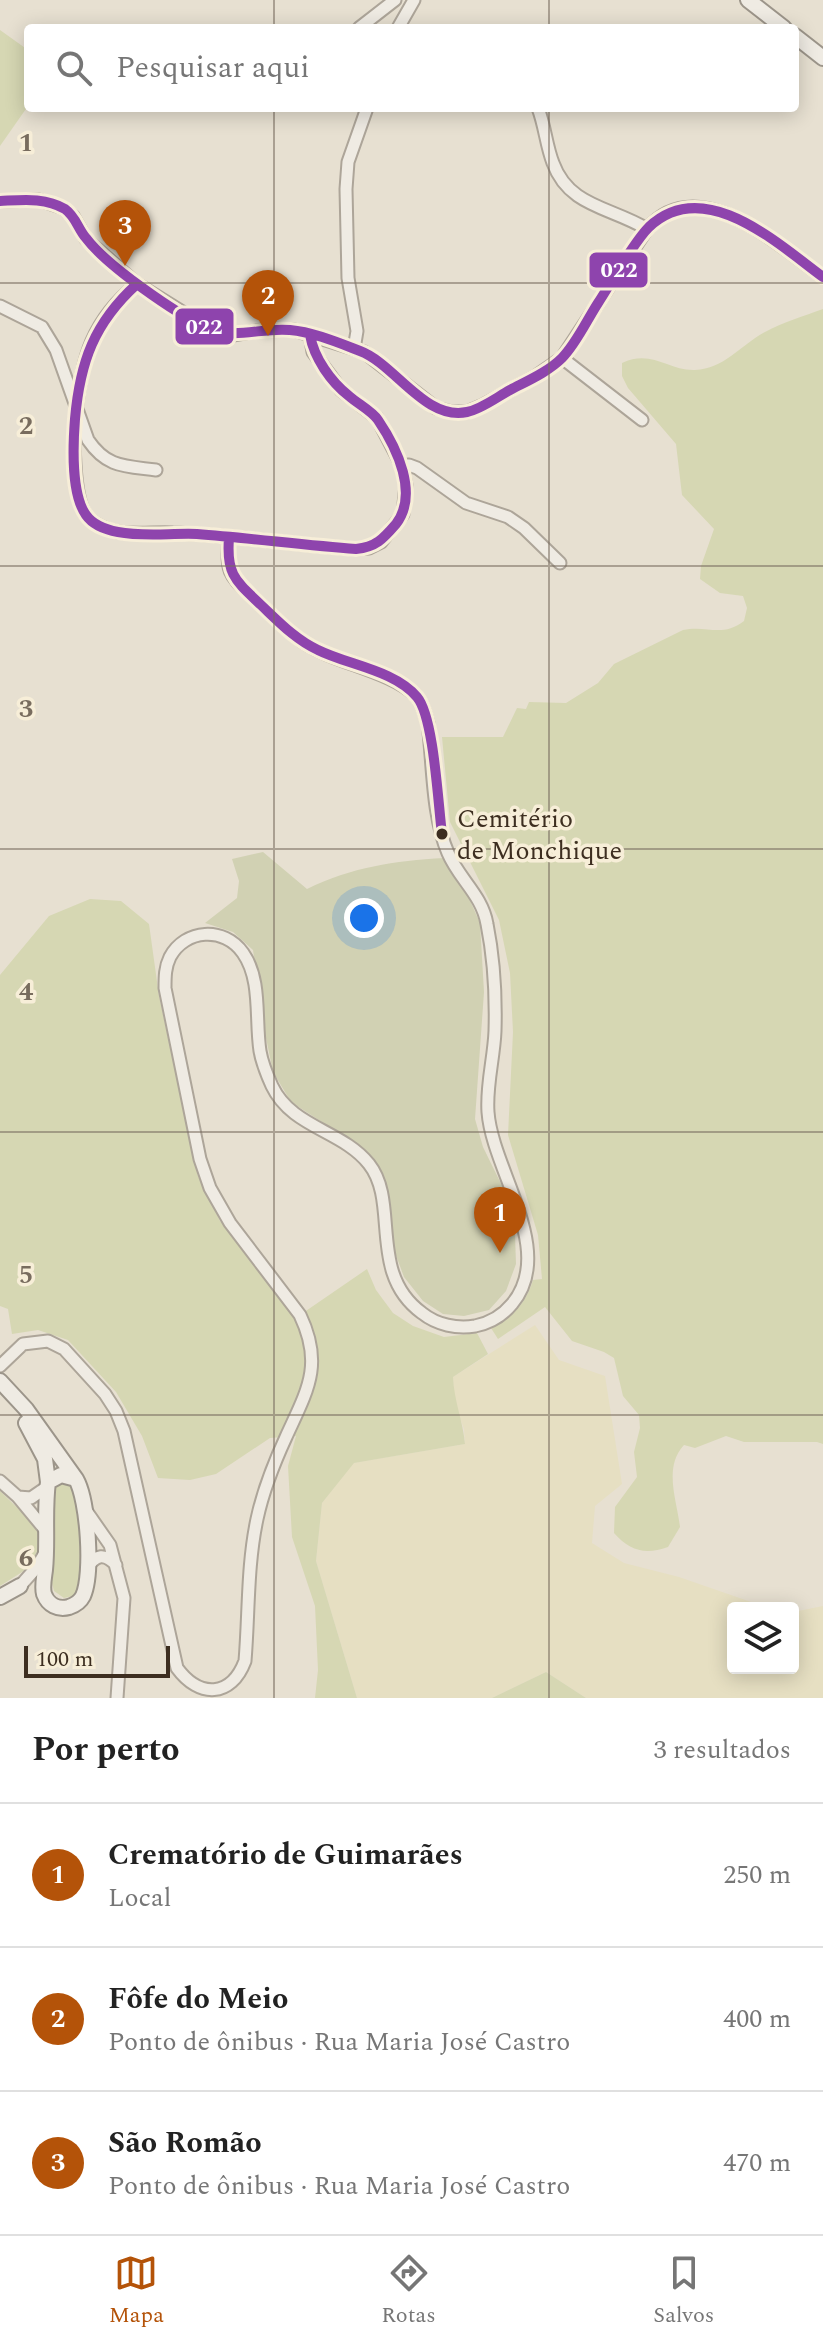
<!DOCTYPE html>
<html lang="pt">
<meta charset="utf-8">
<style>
body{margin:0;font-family:Spectral,serif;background:#f2f2f2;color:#222}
.controls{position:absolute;right:24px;bottom:24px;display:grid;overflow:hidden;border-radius:8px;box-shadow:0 4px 20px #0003}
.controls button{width:72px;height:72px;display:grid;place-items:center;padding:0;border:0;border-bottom:2px solid #e0e0e0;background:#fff;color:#222;font:40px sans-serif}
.scale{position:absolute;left:24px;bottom:20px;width:146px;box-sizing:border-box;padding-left:8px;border:4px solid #3d2e20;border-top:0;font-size:22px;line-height:28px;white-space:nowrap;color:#3d2e20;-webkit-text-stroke:6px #f7eed8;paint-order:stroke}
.you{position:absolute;left:364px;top:918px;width:28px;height:28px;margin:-20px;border:6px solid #fff;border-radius:50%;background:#1a73e8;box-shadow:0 0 0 12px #1a73e833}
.badge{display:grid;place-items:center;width:52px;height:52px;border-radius:50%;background:#b45309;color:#fff;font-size:26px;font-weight:700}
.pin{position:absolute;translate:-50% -66px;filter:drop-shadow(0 2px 4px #0008)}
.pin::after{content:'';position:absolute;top:42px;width:28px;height:24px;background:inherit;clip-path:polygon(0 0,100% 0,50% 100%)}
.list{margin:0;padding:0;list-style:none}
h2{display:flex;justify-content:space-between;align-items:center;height:104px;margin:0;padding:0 32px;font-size:34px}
h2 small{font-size:26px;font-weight:400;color:#767676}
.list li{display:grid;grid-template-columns:52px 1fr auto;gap:24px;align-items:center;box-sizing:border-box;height:144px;padding:0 32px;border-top:2px solid #e0e0e0}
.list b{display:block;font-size:30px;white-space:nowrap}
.list p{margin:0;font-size:26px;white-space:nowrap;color:#767676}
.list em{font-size:26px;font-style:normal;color:#767676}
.icon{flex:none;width:44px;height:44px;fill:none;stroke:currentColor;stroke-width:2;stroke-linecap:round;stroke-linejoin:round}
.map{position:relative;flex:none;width:823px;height:1698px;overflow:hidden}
.search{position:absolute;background:#fff;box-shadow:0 4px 20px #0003;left:24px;right:24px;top:24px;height:88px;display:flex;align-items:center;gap:20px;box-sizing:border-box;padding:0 28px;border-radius:8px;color:#767676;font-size:30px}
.sheet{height:536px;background:#fff}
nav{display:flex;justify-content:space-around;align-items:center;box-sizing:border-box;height:112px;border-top:2px solid #e0e0e0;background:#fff;font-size:22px;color:#767676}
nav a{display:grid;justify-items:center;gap:4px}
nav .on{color:#b45309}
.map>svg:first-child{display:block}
</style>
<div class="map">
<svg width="823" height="1698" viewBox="0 0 823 1698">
<rect width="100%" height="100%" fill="#e7e0d1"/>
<path fill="#e6dfc2" d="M535,1325L559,1360L605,1376L622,1484L595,1506L592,1543L624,1563L679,1577L768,1608H733V1668H793V1612L823,1606V1698H586L546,1672L492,1698H357L316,1561L322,1503L353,1463L465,1444L464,1429L454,1402L453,1377Z"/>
<path fill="#d6d7b3" d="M0,30L28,50V106L0,146Z
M823,309V1444L817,1442H744L726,1436L695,1448L684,1445C663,1467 677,1501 680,1527L668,1547C645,1555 630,1551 614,1533L615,1507L637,1477L634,1452L640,1428L639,1415L623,1396L614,1358L604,1352L572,1341L545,1307L498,1339L491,1328C513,1317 526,1303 533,1280L542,1279L538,1235L508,1135L513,1032L510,973L499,920L450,822L442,737H503L517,708L526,709L529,702L566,703L598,683L614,664L683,630C708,625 722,638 744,621L747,608L743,596L720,593L700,579L701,566L714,529L682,495L676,444L628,388L622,376V363C652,349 668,371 695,370C724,369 741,345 765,332C783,322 804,316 823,309Z
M90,899L121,901L149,924L159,996L198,1176L220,1221L300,1315L367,1269L376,1290L393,1313L413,1326L444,1337L477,1333L488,1354L453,1377C454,1401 463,1421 465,1444L354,1463L322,1503L316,1561L357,1698H315L318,1670L315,1606L292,1537L288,1466L296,1436L270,1438L216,1474L190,1480L158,1478L142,1436L116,1392L68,1340L38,1330L12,1334L8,1309L0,1306V975L49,916Z
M69,1481L78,1490L83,1561L79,1589L73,1596L64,1598L54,1591L52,1583L55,1547L52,1494L57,1484Z
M0,1491L36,1526L41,1543L30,1567L0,1586Z
M546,1672L586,1698H492Z"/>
<path fill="#d1d1b3" d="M263,852L307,889C352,867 394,861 444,858L465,889L480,923L484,992L475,1119L483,1147L511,1204L515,1235L516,1264L506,1291L489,1310L464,1316L443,1314L423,1301L404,1277L391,1242L384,1178L365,1150L291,1102L273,1072L265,1033L253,950L233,932L205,923L237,898L239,881L232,859Z"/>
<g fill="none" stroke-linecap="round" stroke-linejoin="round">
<defs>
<path id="street" d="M359,28L395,0
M398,28L414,0
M538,108C545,126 546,145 553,163C569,207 611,207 647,229
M0,201L39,200L63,208L73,216L86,239L137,284L208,328L233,335L268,329L294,330L364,352L436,408L452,412H467L481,406L536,376L562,358L647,229C698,170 778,245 823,277
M137,284C92,320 82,358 76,412C73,435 73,496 86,515C93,524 107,530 118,532C136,535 155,532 173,533C234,535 295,545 356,549L369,548L381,542L403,514L406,485L402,466L377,418L341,390L313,352L310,335
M0,306L42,327L56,350L88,440C107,468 125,466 156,470
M354,349L357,331L348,278L346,189L348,162L367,108
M562,358L642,420
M402,466L409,465L417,468L466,503L508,517L524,528L560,563
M0,1366L23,1344L48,1341L64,1349L105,1394L116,1411L124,1431L177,1668C199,1698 231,1698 245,1661C249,1613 247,1566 257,1519C263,1491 274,1463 286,1437C307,1391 324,1365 300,1315L230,1223L210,1188L200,1159L165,988C165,977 165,967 170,957C185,929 224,926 243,953C262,980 255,1019 260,1051C262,1063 267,1075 272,1086C292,1128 342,1130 369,1164C400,1203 367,1273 422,1313C437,1325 457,1329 475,1326C490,1323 503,1315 512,1304C557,1251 492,1170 488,1112C486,1085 494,1058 495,1031C496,996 494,959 487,924C482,895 459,879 448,853C432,817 433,762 428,723C425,713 422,702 415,695C390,671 334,663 303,642C286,630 272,615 257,601C231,576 225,576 229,538
M0,1481L18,1497L47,1532
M18,1497L31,1498L47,1487
M87,1512L110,1545L124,1598L117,1698
M87,1568C96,1554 105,1553 116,1565
M20,1586L37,1567L46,1551"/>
<path id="secondary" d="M748,0L784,28
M795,36L823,58
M0,1381L26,1409L76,1479C88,1500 93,1574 83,1596C80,1602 75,1605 69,1607C58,1610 48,1605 44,1594C42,1587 44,1578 45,1570C48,1541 44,1511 48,1482L61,1475L76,1479
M26,1423L45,1459L48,1482
M0,1597L20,1586"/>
</defs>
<use href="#street" stroke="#ada599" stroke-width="15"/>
<use href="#secondary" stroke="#9c958a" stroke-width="18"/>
<use href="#street" stroke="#efebe3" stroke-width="11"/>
<use href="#secondary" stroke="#efebe3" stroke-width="14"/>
<defs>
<path id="bus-1" d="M0,201C22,200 45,197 65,209C76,217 78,229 86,238C107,266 175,313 207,328C235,340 262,327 290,330C313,332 339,343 360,351C395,364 425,421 467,412C482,409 497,397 510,390C527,381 548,372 562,358C576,344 587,320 598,303C612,282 632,244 649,227C704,175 777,243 823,277
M137,284C94,323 80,362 75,419C73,444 71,494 86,515C93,525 107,530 118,532C143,537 171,533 197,534C250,538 303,545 356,549C376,547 383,539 396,524C419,494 397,448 378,420C372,411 358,404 349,396C331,382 314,358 310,335
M229,538C226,575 236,581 261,605C279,622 296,640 318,650C348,665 394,670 417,697C434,717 438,804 442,834"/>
</defs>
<use href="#bus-1" stroke="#f7eed8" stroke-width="16"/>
<use href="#bus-1" stroke="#8e44ad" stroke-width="10"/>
</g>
<path fill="none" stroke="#786c5e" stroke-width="2" stroke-opacity="0.55" d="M274,0V28M549,0V28M274,108V1698M549,108V1698M0,283H823M0,566H823M0,849H823M0,1132H823M0,1415H823"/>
<circle fill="#3d2e20" stroke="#f7eed8" stroke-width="3" cx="442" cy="834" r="7"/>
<g text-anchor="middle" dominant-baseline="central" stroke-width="7" stroke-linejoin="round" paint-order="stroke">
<g font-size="26" fill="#3d2e20" stroke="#f7eed8" text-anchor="start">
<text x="457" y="819">Cemitério<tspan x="457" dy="32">de Monchique</tspan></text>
</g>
</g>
<g font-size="26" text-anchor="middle" font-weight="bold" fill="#786c5e" stroke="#f7eed8" stroke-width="7" stroke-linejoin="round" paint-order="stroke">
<text x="26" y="151">1</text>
<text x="26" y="434">2</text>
<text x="26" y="717">3</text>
<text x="26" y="1000">4</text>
<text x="26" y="1283">5</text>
<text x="26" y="1566">6</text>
</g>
<g stroke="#f7eed8" stroke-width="3">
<rect x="588" y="251" width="61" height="38" rx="8" fill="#8e44ad"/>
<rect x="174" y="307" width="61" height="39" rx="8" fill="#8e44ad"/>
</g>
<g font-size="22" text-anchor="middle" font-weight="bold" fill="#fff">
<text x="619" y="277">022</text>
<text x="204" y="334">022</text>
</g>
</svg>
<div class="controls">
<button><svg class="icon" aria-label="layers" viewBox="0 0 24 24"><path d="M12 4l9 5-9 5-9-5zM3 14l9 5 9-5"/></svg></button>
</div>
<div class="scale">100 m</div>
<div class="you"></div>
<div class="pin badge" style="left:500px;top:1253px">1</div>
<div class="pin badge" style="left:268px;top:336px">2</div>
<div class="pin badge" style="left:125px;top:266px">3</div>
<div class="search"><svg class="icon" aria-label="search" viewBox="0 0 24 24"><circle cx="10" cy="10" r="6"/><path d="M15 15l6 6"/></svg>Pesquisar aqui</div>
</div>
<section class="sheet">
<h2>Por perto<small>3 resultados</small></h2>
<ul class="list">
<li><span class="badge">1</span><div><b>Crematório de Guimarães</b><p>Local</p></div><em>250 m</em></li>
<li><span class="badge">2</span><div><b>Fôfe do Meio</b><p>Ponto de ônibus · Rua Maria José Castro</p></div><em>400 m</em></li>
<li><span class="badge">3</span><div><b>São Romão</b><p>Ponto de ônibus · Rua Maria José Castro</p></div><em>470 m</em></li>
</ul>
</section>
<nav>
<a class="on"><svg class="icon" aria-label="map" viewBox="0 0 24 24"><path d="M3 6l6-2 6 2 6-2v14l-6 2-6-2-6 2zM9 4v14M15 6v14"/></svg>Mapa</a>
<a><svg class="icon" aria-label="directions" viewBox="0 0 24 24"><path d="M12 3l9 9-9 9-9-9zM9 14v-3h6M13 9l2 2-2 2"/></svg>Rotas</a>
<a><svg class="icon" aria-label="saved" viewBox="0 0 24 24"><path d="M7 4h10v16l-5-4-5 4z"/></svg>Salvos</a>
</nav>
